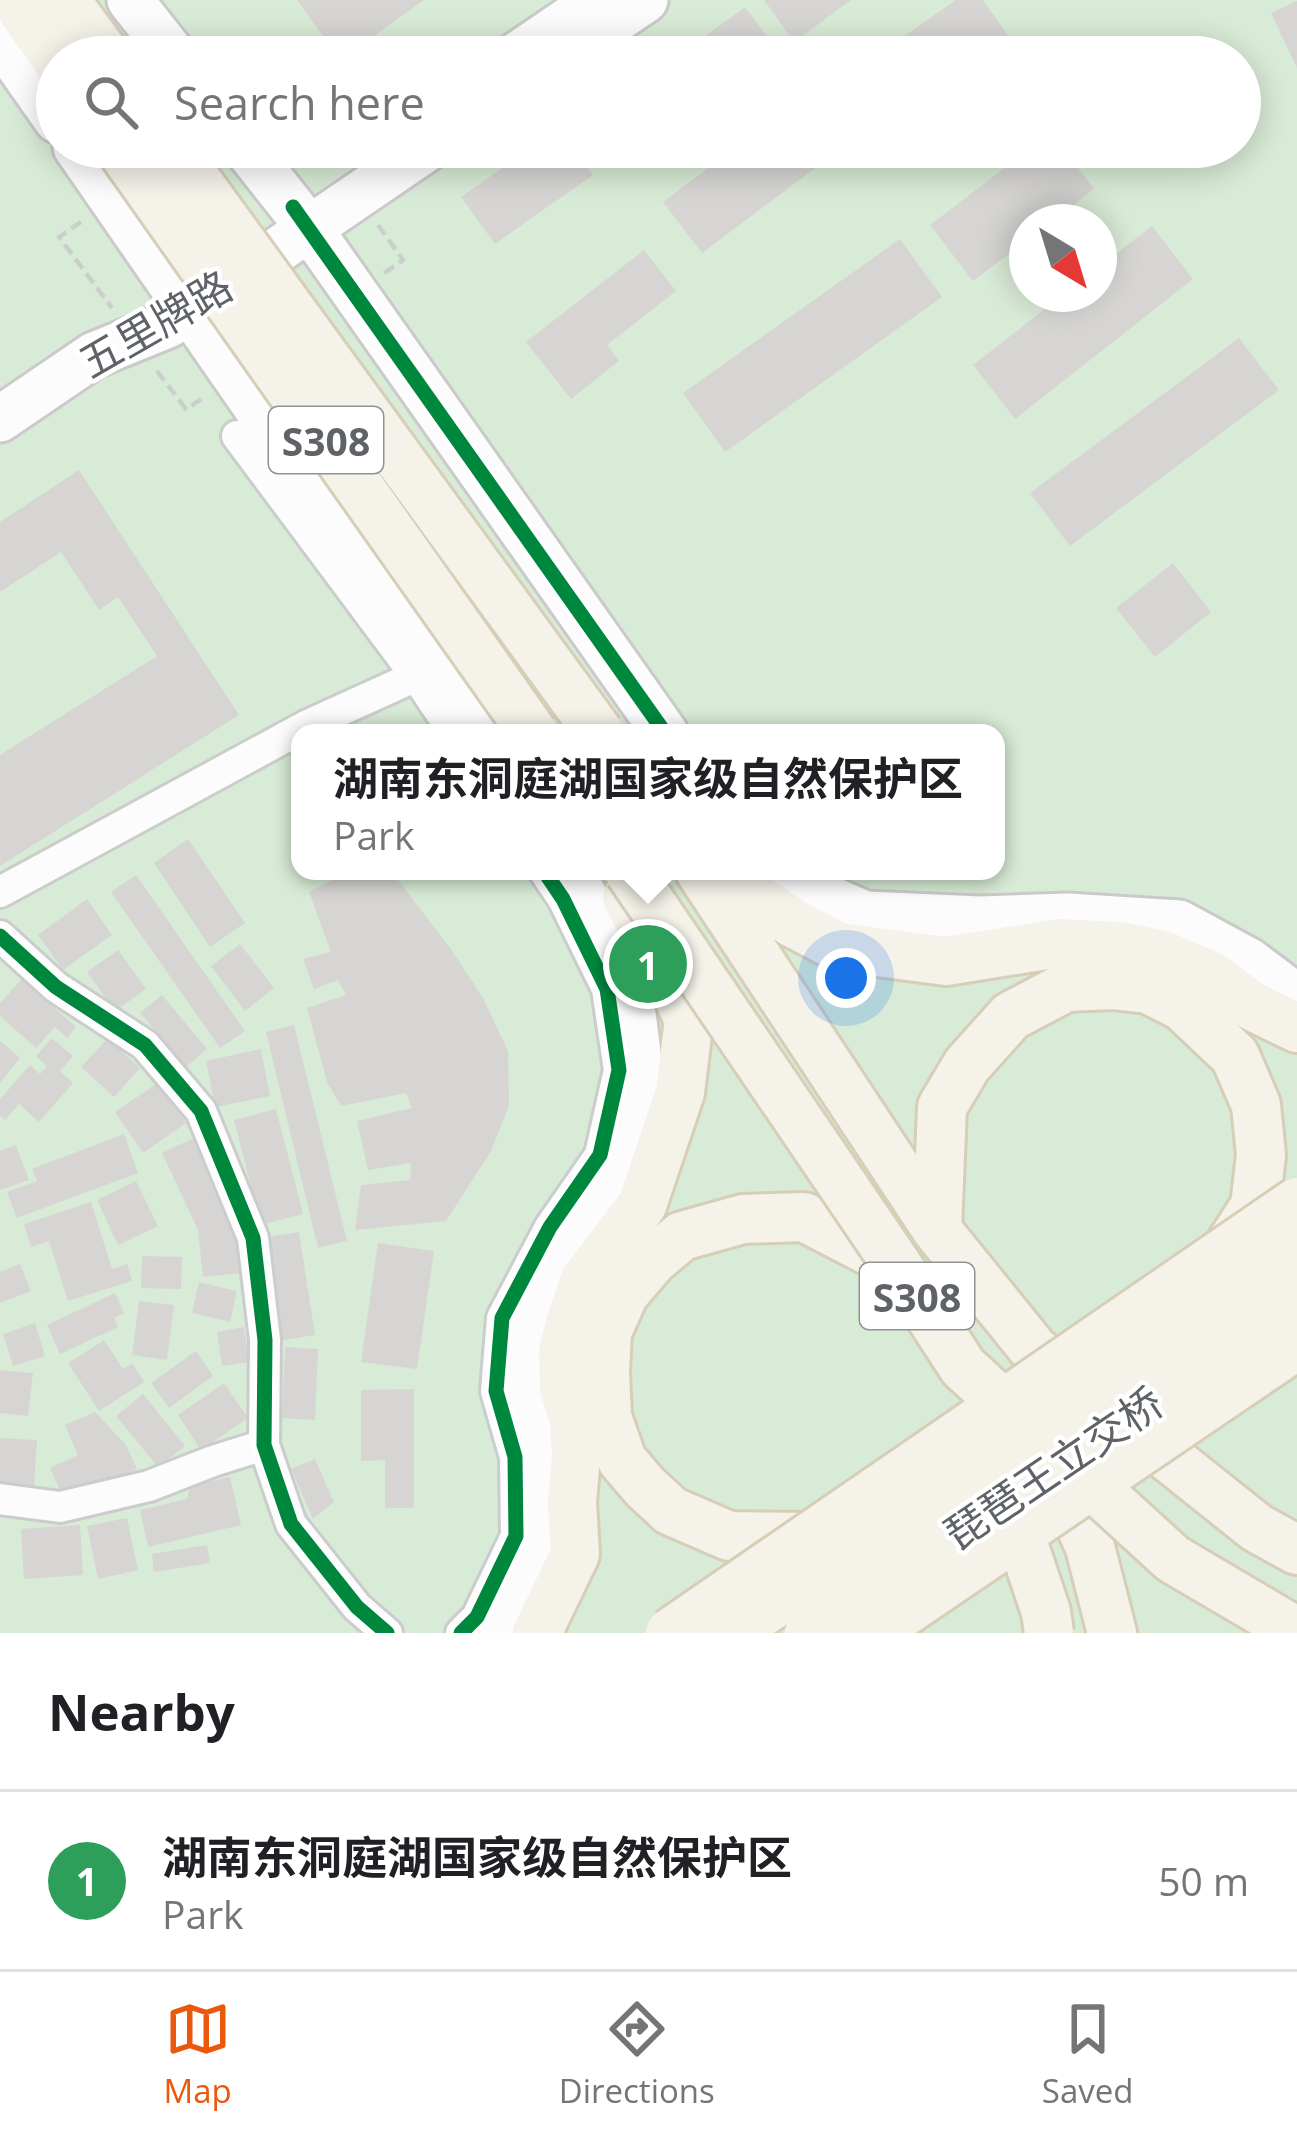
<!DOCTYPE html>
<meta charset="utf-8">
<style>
body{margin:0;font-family:"Open Sans","Noto Sans SC",sans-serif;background:#f2f2f2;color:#202124}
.compass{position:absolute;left:1009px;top:204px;width:108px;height:108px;border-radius:50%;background:#fff;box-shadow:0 6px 30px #0003;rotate:142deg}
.you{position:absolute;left:846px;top:978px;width:42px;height:42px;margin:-30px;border:9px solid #fff;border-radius:50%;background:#1a73e8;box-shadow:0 0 0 18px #1a73e833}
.badge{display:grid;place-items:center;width:78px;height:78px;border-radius:50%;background:#ea580c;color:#fff;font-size:39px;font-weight:700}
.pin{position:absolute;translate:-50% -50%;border:6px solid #fff;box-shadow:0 3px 12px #0006}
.popup{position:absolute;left:291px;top:724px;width:714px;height:156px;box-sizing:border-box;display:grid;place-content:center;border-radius:24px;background:#fff;filter:drop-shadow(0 3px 9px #0005);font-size:39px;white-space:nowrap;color:#757577}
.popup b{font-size:45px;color:#202124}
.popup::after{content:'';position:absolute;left:50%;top:100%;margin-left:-24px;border:24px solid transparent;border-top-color:#fff}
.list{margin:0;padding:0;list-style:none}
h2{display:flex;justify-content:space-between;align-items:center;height:156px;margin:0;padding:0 48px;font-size:51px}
h2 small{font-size:39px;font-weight:400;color:#757577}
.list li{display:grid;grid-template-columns:78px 1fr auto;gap:36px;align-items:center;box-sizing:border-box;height:180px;padding:0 48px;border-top:3px solid #e0e0e0}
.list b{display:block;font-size:45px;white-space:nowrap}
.list p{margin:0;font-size:39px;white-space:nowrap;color:#757577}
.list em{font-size:39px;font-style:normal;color:#757577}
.icon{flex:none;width:66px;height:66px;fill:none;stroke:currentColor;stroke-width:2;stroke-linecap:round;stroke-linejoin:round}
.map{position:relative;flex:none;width:1297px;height:1633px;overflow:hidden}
.search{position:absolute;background:#fff;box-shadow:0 6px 30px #0003;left:36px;right:36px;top:36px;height:132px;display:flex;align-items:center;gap:30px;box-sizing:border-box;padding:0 42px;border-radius:66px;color:#757577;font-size:45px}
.sheet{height:336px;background:#fff}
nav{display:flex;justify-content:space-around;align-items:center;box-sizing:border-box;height:168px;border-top:3px solid #e0e0e0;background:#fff;font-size:33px;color:#757577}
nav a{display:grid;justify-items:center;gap:6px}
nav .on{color:#ea580c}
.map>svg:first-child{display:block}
</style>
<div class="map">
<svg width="1297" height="1633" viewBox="0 0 1297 1633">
<rect width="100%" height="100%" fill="#efeeea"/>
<path fill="#d8ebd6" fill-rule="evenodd" d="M0,0H1297V1633H0ZM57,57H1240V147H57ZM1027,222H1099V294H1027ZM300,733H996V871H300Z"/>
<path fill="#d6d5d3" d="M297,0H424L345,57H338Z
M764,0H851L794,42Z
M956,0H983L1013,43L993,57H874Z
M1297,1V68L1271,13Z
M745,7L775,47L761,57H677Z
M532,147H573L593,175L495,244L461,197Z
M736,147H836L838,151L702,253L663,202Z
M1032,147H1062L1094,189L1051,222H1027V240L973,281L930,225Z
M1152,226L1193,279L1015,419L973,365L1064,294H1099V267Z
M900,239L942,297L725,452L683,393Z
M644,250L676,291L607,345L619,361L571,399L526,342Z
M1239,338L1279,390L1070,546L1030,493Z
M79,470L239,715L0,866V755L157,656L118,597L99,610L61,552L0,592V522Z
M1173,563L1211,612L1155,657L1116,608Z
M188,839L245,923L210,947L154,863Z
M343,871H391L451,949L483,998L508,1051L509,1106L491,1151L446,1221L355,1230L361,1185L410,1180L411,1163L368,1170L357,1121L412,1108L406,1093L341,1106L327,1082L307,1008L346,995L338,980L314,989L303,959L331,952L309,892L344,874Z
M136,875L245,1031L220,1048L111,892Z
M87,899L112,935L63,970L38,935Z
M240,944L274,988L245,1011L211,966Z
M118,950L146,989L115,1011L87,972Z
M22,979L76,1027L67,1038L55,1027L36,1048L0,1016V1003Z
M162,995L207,1049L186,1067L140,1013Z
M294,1025L347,1241L318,1248L266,1032Z
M52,1038L73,1056L60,1071L73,1083L39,1122L19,1104L5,1120L0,1116V1099L30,1065L40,1074L47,1066L36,1056Z
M108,1038L140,1068L114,1097L81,1067Z
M0,1041L20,1058L0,1083Z
M261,1049L270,1096L215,1107L206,1061Z
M159,1082L186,1123L143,1153L115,1112Z
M276,1109L303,1214L261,1225L234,1120Z
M124,1134L138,1173L17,1218L7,1192L37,1181L32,1169Z
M196,1137L234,1219L240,1273L203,1277L198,1230L162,1153Z
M16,1145L29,1180L0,1190V1151Z
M136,1181L158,1226L118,1245L97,1200Z
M91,1202L112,1269L127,1264L132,1281L68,1301L49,1241L31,1247L24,1224Z
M299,1232L315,1335L277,1341L261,1238Z
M378,1243L434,1251L417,1369L361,1362Z
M142,1256L182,1257L181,1289L141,1288Z
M20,1264L31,1291L0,1303V1272Z
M199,1282L237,1291L230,1322L192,1313Z
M115,1293L124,1313L114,1318L118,1327L60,1354L47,1325Z
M139,1301L174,1305L167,1360L132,1355Z
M35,1323L45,1356L13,1366L3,1334Z
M244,1327L249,1362L222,1366L217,1332Z
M104,1340L123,1369L132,1363L144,1382L99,1411L68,1363Z
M285,1347L318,1349L315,1420L282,1418Z
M196,1351L213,1376L169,1408L151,1383Z
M0,1370L33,1373L28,1416L0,1413Z
M224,1383L248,1418L201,1450L178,1415Z
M414,1389V1508H385V1460L361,1461V1390Z
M143,1394L185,1446L158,1467L116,1416Z
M95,1412L126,1445L137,1469L65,1501L50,1468L78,1455L65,1425Z
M0,1438L37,1440L34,1486L0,1484Z
M315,1459L334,1502L313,1519L291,1469Z
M230,1477L241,1525L148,1547L140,1510L187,1499L190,1486Z
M127,1518L138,1570L98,1579L87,1526Z
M80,1525L83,1575L24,1579L21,1529Z
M207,1545L210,1563L154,1572L152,1554Z"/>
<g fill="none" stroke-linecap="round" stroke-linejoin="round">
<defs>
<path id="street" d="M237,436L416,676L454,733
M0,892L306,726L436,667
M0,936L56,987L145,1045L201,1111L253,1238L265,1340L264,1445L291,1524L357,1607L387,1633
M0,1499L60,1507L149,1486L213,1461L264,1445
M461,1633L477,1617L516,1536L515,1457L496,1391L502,1318L550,1227L600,1155L619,1070L607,989L563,899L544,871"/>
<path id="secondary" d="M130,0L175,57
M0,39L57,120
M578,45L645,0
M514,57L598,0
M76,147L482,733
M245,147L309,228L665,733
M0,419L94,355L168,325L429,147
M766,871L865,914L980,919L1067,916L1179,923L1249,961L1297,997
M497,1633L521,1601L544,1457L520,1378L541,1284L609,1194L643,1094L629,981L571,871"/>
<path id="primary" d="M15,0L57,60
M65,0L107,57
M700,871L937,1230L1034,1350L1257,1528L1297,1550
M716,871L793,923L839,947L946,961L1059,943L1118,946L1161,954L1210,975L1252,1006L1297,1028
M937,1230L942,1107L967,1065L1011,1016L1066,987L1113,985L1148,989L1182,1006L1235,1056L1256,1105L1261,1155L1255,1206L1226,1251
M1052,1462L1090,1547L1112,1633
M813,1537L729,1536L671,1511L645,1487L622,1460L607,1417L605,1371L607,1332L624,1294L653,1260L682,1236L743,1219L804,1217L897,1265
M537,1633L575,1554L572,1502L576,1456L574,1420L564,1389L563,1352L570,1323L585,1280L642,1205L680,1092L689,1019L627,897"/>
</defs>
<use href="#street" stroke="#cbcccc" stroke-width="36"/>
<use href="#secondary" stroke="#cacacb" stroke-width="51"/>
<use href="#primary" stroke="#d7ceb8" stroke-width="54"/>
<path stroke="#cacfcc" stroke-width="4.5" stroke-dasharray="12 6" stroke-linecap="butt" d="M323,147L337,166
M81,222L59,237L112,308
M378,225L403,260L383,274
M157,371L186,409L206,396"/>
<use href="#street" stroke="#fdfcfc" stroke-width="30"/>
<use href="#secondary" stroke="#fdfcfc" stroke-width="45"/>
<use href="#primary" stroke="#f4f2e9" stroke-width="48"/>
<defs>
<path id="primary-bridge" d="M119,147L533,733
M172,147L599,733
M629,871L897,1265L963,1367L1173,1559L1297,1632
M1011,1508L1046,1612L1049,1633
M670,1633L1297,1202
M731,1633L1297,1251
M809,1633L1297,1300
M873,1633L1297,1345"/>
</defs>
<use href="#primary-bridge" stroke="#d7ceb8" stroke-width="54" stroke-linecap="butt"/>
<use href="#primary-bridge" stroke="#f4f2e9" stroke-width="48"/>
<defs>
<path id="cycleway" d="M293,207L665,733
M0,936L56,987L145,1045L201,1111L253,1238L265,1340L264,1445L291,1524L357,1607L387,1633
M461,1633L477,1617L516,1536L515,1457L496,1391L502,1318L550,1227L600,1155L619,1070L607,989L563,899L544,871"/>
</defs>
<use href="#cycleway" stroke="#fff" stroke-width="22"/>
<use href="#cycleway" stroke="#00873e" stroke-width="15"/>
</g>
<g text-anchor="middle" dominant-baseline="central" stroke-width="9" stroke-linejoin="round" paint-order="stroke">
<g fill="#fff" stroke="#8f9295" stroke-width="3">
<rect x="269" y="407" width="114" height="66" rx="9"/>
<rect x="860" y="1263" width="114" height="66" rx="9"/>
</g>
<g font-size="39" font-weight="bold" fill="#5f6368">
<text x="326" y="440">S308</text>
<text x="917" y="1296">S308</text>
</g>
<g font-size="42" fill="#5f6368" stroke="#fff">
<text transform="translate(155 323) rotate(-30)">五里牌路</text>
<text transform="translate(1053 1467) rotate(-34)">琵琶王立交桥</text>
</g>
</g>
</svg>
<svg class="compass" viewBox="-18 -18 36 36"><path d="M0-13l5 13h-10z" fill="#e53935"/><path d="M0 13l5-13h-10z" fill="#757577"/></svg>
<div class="you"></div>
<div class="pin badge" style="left:648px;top:964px;background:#2e9e5b">1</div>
<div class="popup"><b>湖南东洞庭湖国家级自然保护区</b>Park</div>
<div class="search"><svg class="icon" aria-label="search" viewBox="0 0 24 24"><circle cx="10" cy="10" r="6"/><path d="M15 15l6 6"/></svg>Search here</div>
</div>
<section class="sheet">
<h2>Nearby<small></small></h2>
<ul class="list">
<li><span class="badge" style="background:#2e9e5b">1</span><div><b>湖南东洞庭湖国家级自然保护区</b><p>Park</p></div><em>50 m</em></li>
</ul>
</section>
<nav>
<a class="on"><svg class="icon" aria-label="map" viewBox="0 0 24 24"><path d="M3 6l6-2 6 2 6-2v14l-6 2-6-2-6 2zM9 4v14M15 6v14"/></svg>Map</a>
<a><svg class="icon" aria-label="directions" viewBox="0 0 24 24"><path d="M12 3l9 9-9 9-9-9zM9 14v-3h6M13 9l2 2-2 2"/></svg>Directions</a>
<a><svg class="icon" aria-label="saved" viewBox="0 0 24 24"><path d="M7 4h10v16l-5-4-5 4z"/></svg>Saved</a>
</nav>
